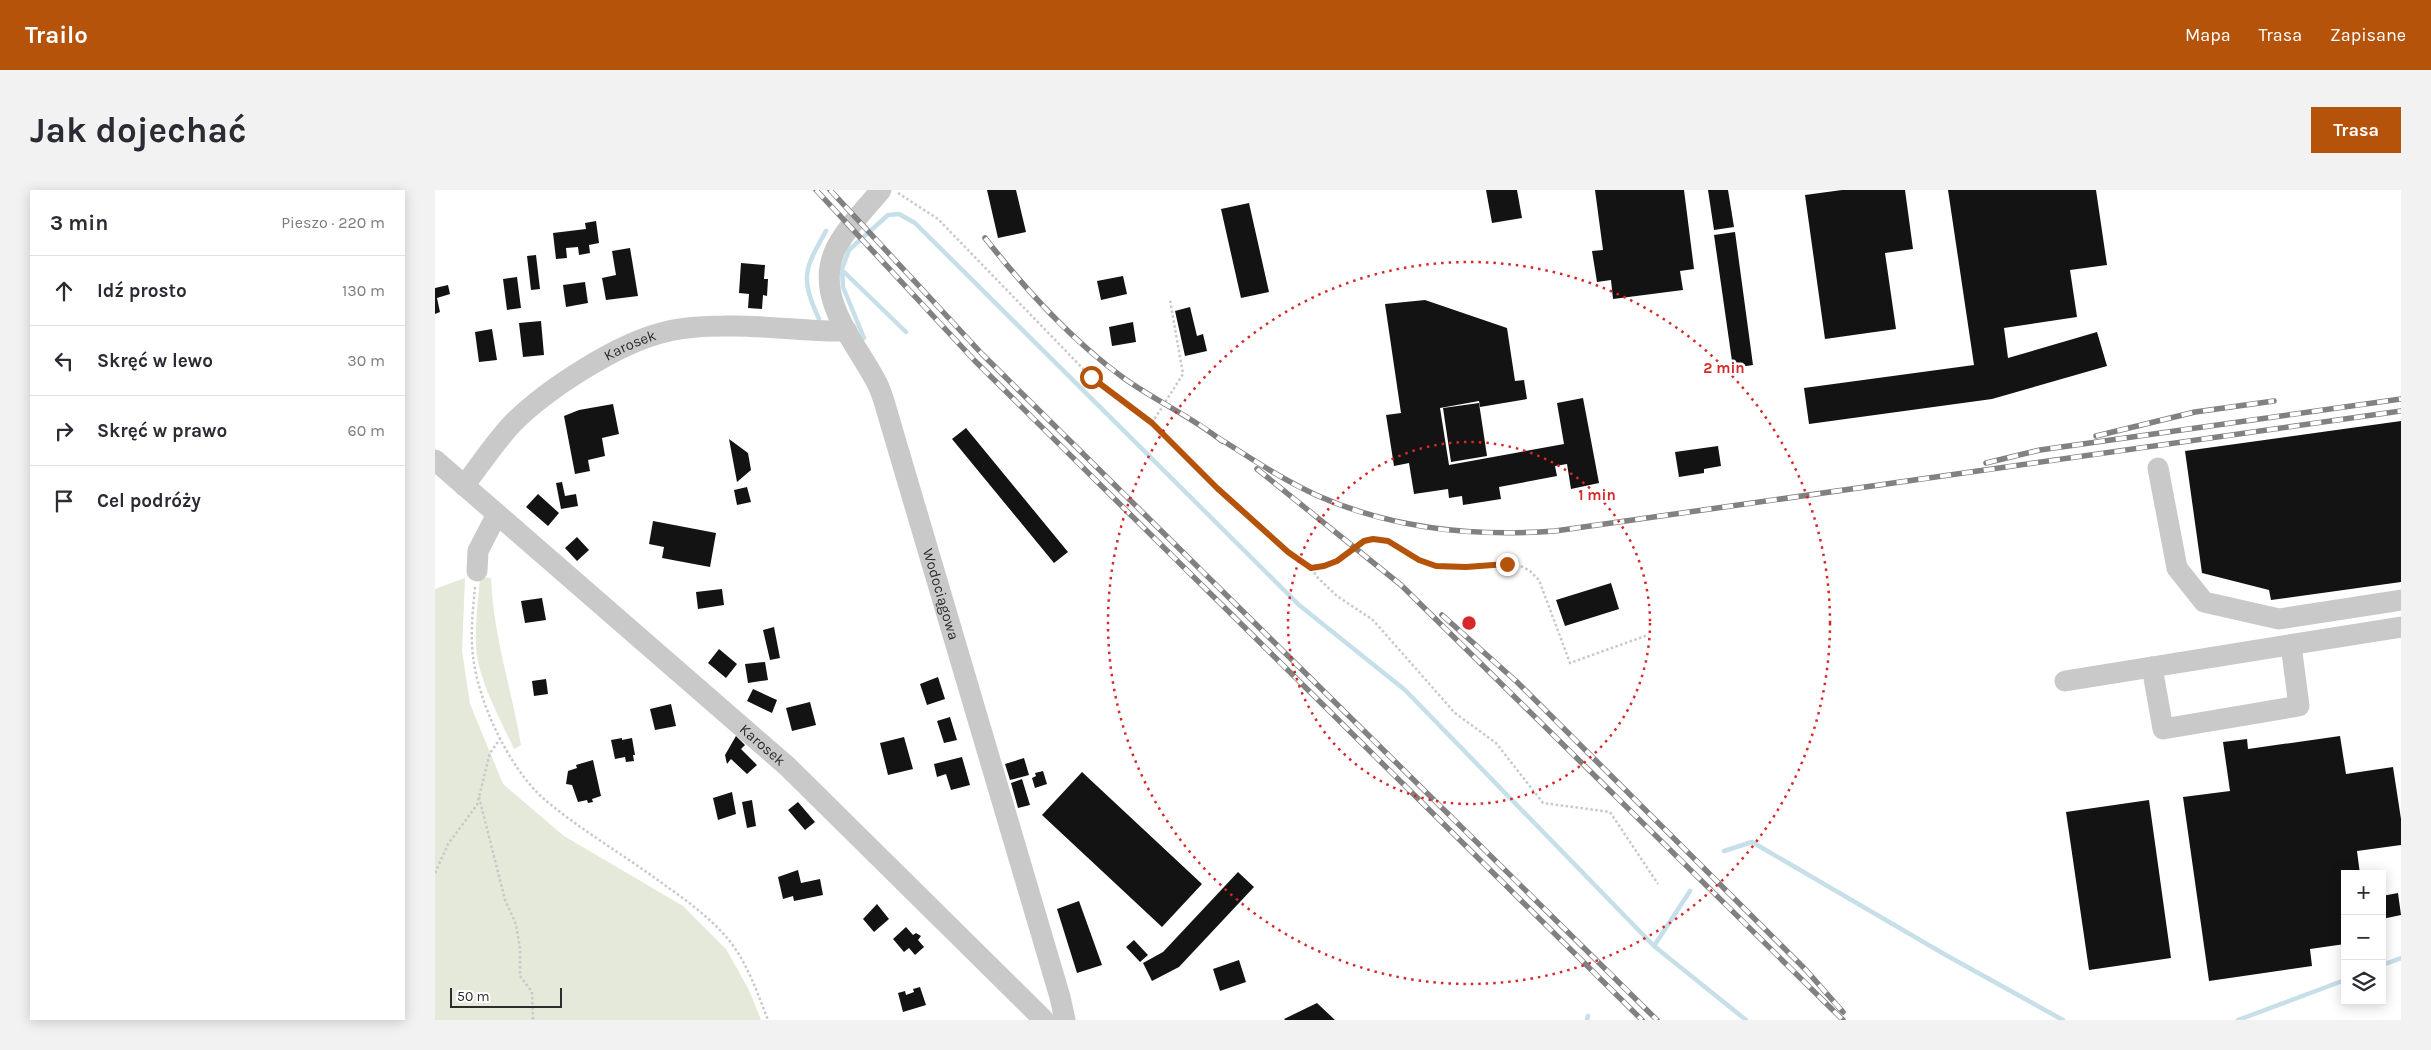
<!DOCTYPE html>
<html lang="pl">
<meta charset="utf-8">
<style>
body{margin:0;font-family:Karla,sans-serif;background:#f2f2f3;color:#2b2b33}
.controls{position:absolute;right:15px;bottom:15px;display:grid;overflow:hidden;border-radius:0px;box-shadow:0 2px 12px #0003}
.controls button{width:45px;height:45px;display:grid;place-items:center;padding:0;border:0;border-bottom:1px solid #e1e1e2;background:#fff;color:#2b2b33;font:25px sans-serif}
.scale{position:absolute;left:15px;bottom:12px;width:112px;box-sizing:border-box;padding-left:5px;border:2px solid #2c2c2c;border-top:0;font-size:14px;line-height:18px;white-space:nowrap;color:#2c2c2c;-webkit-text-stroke:4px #fff;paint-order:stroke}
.stop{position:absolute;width:15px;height:15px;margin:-11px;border:4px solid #b45309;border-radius:50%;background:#fff}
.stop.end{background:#b45309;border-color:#fff;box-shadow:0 1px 5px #0008}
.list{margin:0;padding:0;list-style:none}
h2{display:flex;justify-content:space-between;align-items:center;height:65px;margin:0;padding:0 20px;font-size:21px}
h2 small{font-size:16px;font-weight:400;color:#7c7c81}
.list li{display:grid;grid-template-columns:32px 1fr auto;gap:15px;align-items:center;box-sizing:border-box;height:70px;padding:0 20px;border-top:1px solid #e1e1e2}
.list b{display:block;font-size:19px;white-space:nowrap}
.list em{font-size:16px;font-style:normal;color:#7c7c81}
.icon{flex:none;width:28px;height:28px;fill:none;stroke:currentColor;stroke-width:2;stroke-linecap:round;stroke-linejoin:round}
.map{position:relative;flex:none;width:1966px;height:830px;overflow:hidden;border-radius:0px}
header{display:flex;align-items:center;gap:30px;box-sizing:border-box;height:70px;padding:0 25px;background:#b45309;color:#fff}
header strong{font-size:24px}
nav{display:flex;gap:28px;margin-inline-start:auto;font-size:18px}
.intro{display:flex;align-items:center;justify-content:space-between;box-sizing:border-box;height:120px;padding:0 30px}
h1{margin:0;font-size:35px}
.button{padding:12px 22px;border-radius:0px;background:#b45309;color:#fff;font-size:18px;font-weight:700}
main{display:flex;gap:30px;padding:0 30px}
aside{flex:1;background:#fff;border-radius:0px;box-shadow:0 2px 12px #0003}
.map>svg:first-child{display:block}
</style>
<header>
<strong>Trailo</strong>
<nav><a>Mapa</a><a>Trasa</a><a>Zapisane</a></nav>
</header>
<div class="intro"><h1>Jak dojechać</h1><a class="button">Trasa</a></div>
<main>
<aside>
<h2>3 min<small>Pieszo · 220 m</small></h2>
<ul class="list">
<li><svg class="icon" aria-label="ahead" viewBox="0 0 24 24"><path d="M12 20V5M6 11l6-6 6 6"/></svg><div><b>Idź prosto</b></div><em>130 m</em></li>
<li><svg class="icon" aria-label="left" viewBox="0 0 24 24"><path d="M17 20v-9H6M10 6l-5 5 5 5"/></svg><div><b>Skręć w lewo</b></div><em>30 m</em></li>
<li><svg class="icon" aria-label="right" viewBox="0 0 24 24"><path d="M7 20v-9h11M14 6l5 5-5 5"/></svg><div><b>Skręć w prawo</b></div><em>60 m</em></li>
<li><svg class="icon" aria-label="arrive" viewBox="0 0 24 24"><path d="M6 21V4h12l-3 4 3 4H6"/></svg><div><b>Cel podróży</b></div></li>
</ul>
</aside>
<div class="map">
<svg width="1966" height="830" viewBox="0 0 1966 830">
<rect width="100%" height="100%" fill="#fff"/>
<path fill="#e4e9da" d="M45,387L56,388C58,445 77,500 86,555L79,559C66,531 50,502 43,472C38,446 43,414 45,387Z
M30,388L27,461L35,514L68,594L129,646L248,716L291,759L314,800L326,830H0V399Z"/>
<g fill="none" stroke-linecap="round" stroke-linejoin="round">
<path stroke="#c6dfe9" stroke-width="4.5" d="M407,80L471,142
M384,129C365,87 369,80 391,41
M429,148L408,97L407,79L414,60L453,25L464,24L480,33L864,415L970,500L1219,756L1311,830
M1289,661L1317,652L1509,764L1628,830
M1219,756L1255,701
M1947,775L1966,768
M1152,830L1153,826
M1803,830L1910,790"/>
</g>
<path fill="#131313" d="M552,0H581L591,42L563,48Z
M1051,0H1082L1087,28L1057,33Z
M1160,0H1249L1259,79L1245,81L1248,100L1178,109L1176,90L1162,92L1157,61L1168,60Z
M1273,0H1293L1299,37L1279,40Z
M1407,0H1470L1478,59L1450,63L1461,139L1390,149L1370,5Z
M1513,0H1661L1672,75L1635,80L1642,127L1569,138L1573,168L1662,142L1672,176L1557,209L1374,234L1369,198L1539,175Z
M814,13L834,102L806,108L786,19Z
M161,31L164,53L154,55L155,63L144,65L143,57L131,58L132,68L121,69L118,43L151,39L150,33Z
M1300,42L1318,175L1298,178L1279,45Z
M195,58L203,106L171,110L167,88L181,85L177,61Z
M101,65L105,99L96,100L92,66Z
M306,73L330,75L329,89H333L332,106L328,105L327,119L313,118L314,104L304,103Z
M688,86L692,104L666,110L662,91Z
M82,87L86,118L72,120L68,89Z
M150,92L153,113L131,117L128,95Z
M13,95L15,104L2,108L5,122L0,124V98Z
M990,110L1072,138L1080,191L1089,190L1092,209L1045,217L1044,211L1005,218L1014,275L1129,254L1122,213L1148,208L1164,293L1136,299L1132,274L1120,276L1122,286L1064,297L1066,309L1028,315L1027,306L1014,308L1013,299L979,304L974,273L959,276L951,225L966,223L950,114Z
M755,117L762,146L768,144L772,161L750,166L740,121Z
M106,131L109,165L88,167L84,133Z
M698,132L701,152L677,156L674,137Z
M57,139L62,170L44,172L40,142Z
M1044,213L1052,266L1016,272L1008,218Z
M178,214L184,244L167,248L170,266L153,270L155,281L140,284L129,226L144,220Z
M1966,231V392L1836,410L1834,400L1767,383L1750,261Z
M531,238L633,362L619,373L517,249Z
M294,249L313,263L316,280L302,292Z
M1283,256L1286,276L1269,279V283L1244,287L1240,262Z
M127,292L130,306L141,304L143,316L126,319L121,293Z
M312,297L316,312L302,315L299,300Z
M103,304L124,323L113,336L91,317Z
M218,331L281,343L275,377L227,368L229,357L214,354Z
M142,347L154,360L142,371L130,358Z
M1176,393L1184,419L1130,436L1121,410Z
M287,399L289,415L263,419L261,402Z
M107,408L111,430L90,433L86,411Z
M339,437L345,468L335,470L328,440Z
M284,459L302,474L291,488L273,473Z
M330,472L333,490L313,493L310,474Z
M503,487L510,509L492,515L485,494Z
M111,489L113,504L99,506L97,491Z
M318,499L342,510L337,523L312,511Z
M375,512L381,535L357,541L351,518Z
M236,514L241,536L220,540L215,519Z
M515,527L522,550L509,553L502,531Z
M301,546L310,555L306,559L322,575L312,584L296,569L292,574L290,565Z
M1905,546L1911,584L1958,577L1966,629V655L1922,661L1925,684H1910V754L1875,759L1877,776L1774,791L1748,607L1795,601L1788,552L1812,549L1813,559Z
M469,547L478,579L453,585L445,553Z
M187,548V550L197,548L200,565H198L199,571L191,572L190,567L180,569L176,550Z
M527,567L535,595L516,600L511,584L502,587L499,574Z
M589,568L594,585L575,590L570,574Z
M158,570L166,606L157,609L158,612L153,613L152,610L143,612L137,595L131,594L133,581L142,578L141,575Z
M608,581L612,594L600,598L597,588L601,586L600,583Z
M647,582L767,694L727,737L607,625Z
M587,589L595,615L583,618L576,593Z
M297,602L301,624L283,630L278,608Z
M317,610L321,636L312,638L307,612Z
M1714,610L1736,768L1654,780L1631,622Z
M363,612L380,632L370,640L353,620Z
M363,680L366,693L385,689L388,705L359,711L358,706L348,709L343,687Z
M803,682L819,697L744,777L717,791L708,773L728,762Z
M1963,703L1966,725L1947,729V706Z
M644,711L667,775L642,783L622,719Z
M442,714L454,729L439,742L428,729Z
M471,737L478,745L481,743L486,746L483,750L489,757L480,765L474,758L469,762L458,749Z
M699,750L713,765L705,772L691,757Z
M804,770L811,792L785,801L778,779Z
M485,797L491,815L468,822L463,803L470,801L471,805L479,802L478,799Z
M882,813L900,830H850L849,829Z"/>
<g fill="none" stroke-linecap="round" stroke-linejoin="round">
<path stroke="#c9c9c9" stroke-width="2.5" stroke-dasharray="2.5 2.5" stroke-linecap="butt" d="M463,3L503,29L656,187L717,233L782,298L853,362L876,378L883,388L902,406L938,430L1020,523L1061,553L1108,613L1175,622L1223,694
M717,233L748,184L735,110
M876,378C885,377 894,376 902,371C914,364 923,350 938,349C962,348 977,370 1000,376C1027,383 1057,372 1084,375L1095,381L1104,390L1135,473L1213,445
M40,397C38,419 35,444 38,466C43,512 74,578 109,609C143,638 184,662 220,688C245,706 273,725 293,749C312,772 322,802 333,830
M44,607L70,710L81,734L85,759V786L97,802L98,830
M0,683L13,654L42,615L55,563L65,549"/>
<g stroke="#c9c9c9" stroke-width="21">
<path id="s1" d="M446,0C431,18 412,37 401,58C377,108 422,153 443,195C449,208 452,222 456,235L625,807L630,830"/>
<path id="s2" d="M0,270L353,577L609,830"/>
<path d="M1723,278L1742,378L1769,412L1844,429L1966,410"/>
<path id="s3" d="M29,296C45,275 60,252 78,233C112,199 183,153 230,142C249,137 271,136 290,136C331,135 371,142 412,141"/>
<path d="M42,381L43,361L62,324"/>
<path d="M1717,477L1728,539L1864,516L1856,455"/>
<path d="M1630,491L1966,437"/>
</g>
<defs>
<path id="rail" d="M381,0L540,171L1207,830
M395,0L547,164L1222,830
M550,48C591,100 636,150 690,189C721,211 757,227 787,251
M1661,246L1760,222L1839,211
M782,247C814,267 846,289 881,305C957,339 1038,347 1120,341L1966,221
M1551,273L1605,260L1966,209
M822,279L966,395L1408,830
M1007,425L1082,492L1371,780L1408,822"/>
</defs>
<use href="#rail" stroke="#818181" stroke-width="5.5"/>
<use href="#rail" stroke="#fff" stroke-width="4" stroke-dasharray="11" stroke-linecap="butt"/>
</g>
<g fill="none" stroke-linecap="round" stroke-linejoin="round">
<path stroke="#b45309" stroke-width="6" d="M656,187L717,233L782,298L853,362L876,378L889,376L902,371L929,351L938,349L953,351L984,370L1001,376L1031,377L1072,374"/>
</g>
<g fill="none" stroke="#d62828" stroke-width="2.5" stroke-dasharray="2.5 5">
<circle cx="1034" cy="433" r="181"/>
<circle cx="1034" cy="433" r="361"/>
</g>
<g text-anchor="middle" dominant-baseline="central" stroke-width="5" stroke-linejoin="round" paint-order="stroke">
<g font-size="15" fill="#2c2c2c" stroke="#fff">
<text stroke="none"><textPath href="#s3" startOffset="221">Karosek</textPath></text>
<text stroke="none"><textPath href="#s1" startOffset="442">Wodociągowa</textPath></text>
<text stroke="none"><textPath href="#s2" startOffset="434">Karosek</textPath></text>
</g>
</g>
<circle cx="1034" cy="433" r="8" fill="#d62828" stroke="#fff" stroke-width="2.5"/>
<g font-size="15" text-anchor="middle" font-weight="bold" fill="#d62828" stroke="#fff" stroke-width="5" stroke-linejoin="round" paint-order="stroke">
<text x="1289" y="183">2 min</text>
<text x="1162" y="310">1 min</text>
</g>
</svg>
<div class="controls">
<button>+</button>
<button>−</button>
<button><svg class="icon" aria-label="layers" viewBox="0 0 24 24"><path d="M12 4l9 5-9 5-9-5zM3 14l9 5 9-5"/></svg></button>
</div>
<div class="scale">50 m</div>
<div class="stop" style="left:656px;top:187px"></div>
<div class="stop end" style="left:1072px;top:374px"></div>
</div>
</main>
